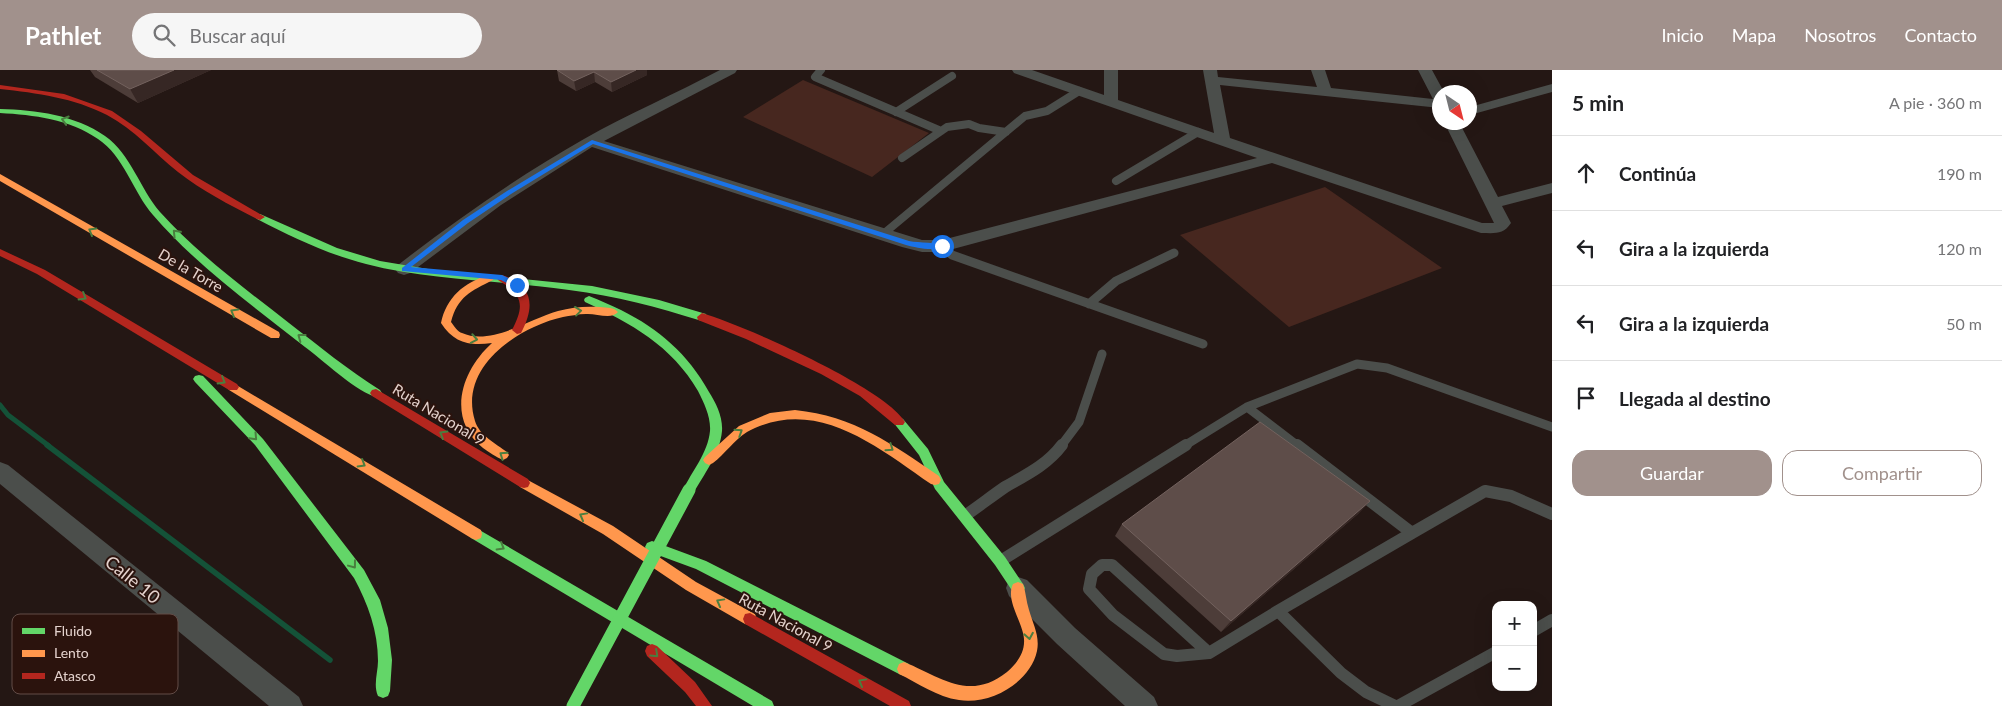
<!DOCTYPE html>
<html lang="es">
<meta charset="utf-8">
<style>
body{margin:0;font-family:Lato,sans-serif;background:#f6f6f6;color:#202124}
.controls{position:absolute;right:15px;bottom:15px;display:grid;overflow:hidden;border-radius:10px;box-shadow:0 5px 20px #0002}
.controls button{width:45px;height:45px;display:grid;place-items:center;padding:0;border:0;border-bottom:1px solid #e0e0e0;background:#fff;color:#202124;font:25px sans-serif}
.compass{position:absolute;left:1432px;top:15px;width:45px;height:45px;border-radius:50%;background:#fff;box-shadow:0 5px 20px #0002;rotate:145deg}
.stop{position:absolute;width:15px;height:15px;margin:-11px;border:4px solid #1a73e8;border-radius:50%;background:#fff}
.stop.end{background:#1a73e8;border-color:#fff;box-shadow:0 1px 5px #0008}
.list{margin:0;padding:0;list-style:none}
h2{display:flex;justify-content:space-between;align-items:center;height:65px;margin:0;padding:0 20px;font-size:21px}
h2 small{font-size:16px;font-weight:400;color:#757577}
.list li{display:grid;grid-template-columns:32px 1fr auto;gap:15px;align-items:center;box-sizing:border-box;height:75px;padding:0 20px;border-top:1px solid #e0e0e0}
.list b{display:block;font-size:19px;white-space:nowrap}
.list em{font-size:16px;font-style:normal;color:#757577}
.actions{display:flex;gap:10px;padding:15px 20px}
.actions a{flex:1;padding:11px 0;border:1px solid #a1918c;border-radius:15px;text-align:center;font-size:18px;color:#a1918c}
.actions .main{background:#a1918c;color:#fff}
.icon{flex:none;width:28px;height:28px;fill:none;stroke:currentColor;stroke-width:2;stroke-linecap:round;stroke-linejoin:round}
.map{position:relative;flex:none;width:1552px;height:636px;overflow:hidden}
header{display:flex;align-items:center;gap:30px;box-sizing:border-box;height:70px;padding:0 25px;background:#a1918c;color:#fff}
header strong{font-size:24px}
nav{display:flex;gap:28px;margin-inline-start:auto;font-size:18px}
.search{width:350px;height:45px;background:#f6f6f6;display:flex;align-items:center;gap:12px;box-sizing:border-box;padding:0 18px;border-radius:28px;color:#757577;font-size:19px}
main{display:flex}
aside{flex:1;background:#fff}
.map>svg:first-child{display:block}
</style>
<header>
<strong>Pathlet</strong>
<div class="search"><svg class="icon" aria-label="search" viewBox="0 0 24 24"><circle cx="10" cy="10" r="6"/><path d="M15 15l6 6"/></svg>Buscar aquí</div>
<nav><a>Inicio</a><a>Mapa</a><a>Nosotros</a><a>Contacto</a></nav>
</header>
<main>
<div class="map">
<svg width="1552" height="636" viewBox="0 0 1552 636">
<rect width="100%" height="100%" fill="#241714"/>
<path fill="#47271f" d="M803,10L929,63L872,107L743,47Z
M1325,117L1442,198L1289,257L1180,165Z"/>
<g fill="none" stroke-linecap="round" stroke-linejoin="round">
<path stroke="#145238" stroke-width="5" d="M0,335L8,345L49,376"/>
<path stroke="#145238" stroke-width="5.5" d="M47,375L330,590"/>
<path stroke="#4b4e4b" stroke-width="8" d="M821,0L815,7L941,61
M896,42L952,6
M902,88L947,57L969,54L979,58L1006,62
M1116,111L1198,62
M882,165L1025,46L1047,41L1079,21"/>
<path stroke="#4b4e4b" stroke-width="9" d="M942,176L952,185L1203,274
M1089,234L1116,211L1174,183
M1247,337L1298,376
M1061,376L1079,352L1102,284
M1184,376L1247,337L1357,294L1387,298L1552,357"/>
<path stroke="#4b4e4b" stroke-width="12" d="M966,445C979,436 992,426 1005,417C1026,405 1047,395 1062,375
M1412,463L1485,421L1511,426L1552,444
M1002,490L1186,375
M1102,495H1112L1209,583L1177,586L1164,584L1113,545L1089,519L1092,504Z
M1278,541L1412,463L1297,375
M1533,561L1552,550
M1209,583L1278,541L1341,603L1366,622L1395,636
M1398,636L1496,582"/>
<path fill="#4b4e4b" fill-rule="evenodd" d="M720,0H737L735,3L604,71L922,170H942L1257,88L1014,3L1012,0H1032L1104,25V0H1118V30L1214,63L1203,0H1217L1218,7L1317,17L1311,0H1325L1331,18L1433,29L1418,0H1432L1444,22H1440V38L1220,15L1230,68L1482,153H1494L1444,52H1459L1498,127L1552,113V123L1502,136L1511,153C1503,165 1495,163 1481,163L1272,93L942,182H922L902,177L592,77L501,135L410,203L404,205L398,203L395,199L398,195C457,149 519,106 584,69C628,44 675,24 720,0Z
M1552,14V22L1470,45V37Z
M0,392L8,395L299,627L303,636H269L0,414Z
M1018,507L1027,510L1075,558L1154,627L1158,636H1125L1057,574L1009,526L1006,518L1009,510Z"/>
<path fill="#63d668" fill-rule="evenodd" d="M0,39C36,40 75,45 105,66C131,84 140,119 160,142C198,184 244,218 289,253C319,276 348,300 380,320L382,323L380,326C376,327 377,328 373,326C352,318 324,291 305,277C253,236 197,196 153,145C133,122 124,86 98,69C69,49 34,45 0,43Z
M260,144L337,178L380,191L434,200L592,216L659,230L706,244L707,247L702,251C656,237 617,226 569,220C501,210 432,211 366,194C327,184 292,167 257,149L255,147Z
M589,226C600,230 610,235 621,240C659,259 688,284 709,322C716,333 723,347 722,361C720,384 704,404 693,424L689,425L685,424L683,420C692,401 708,383 710,361C711,347 704,333 698,321C672,276 631,253 585,232L584,230L585,228Z
M199,305L203,306L263,369L364,500L380,530L388,558L392,590L390,621L388,626L383,628L378,626C373,615 378,602 378,591C378,561 368,534 354,508L255,375L195,312L193,309L195,306Z
M899,347L903,349L928,379L944,412L1005,487L1023,514L1025,518L1023,522L1018,524L1013,522L995,495L935,419L919,385L893,352L895,349Z
M476,458L772,631L774,636H753L471,468L470,464L471,460Z
M652,471L706,491L909,594L911,599L909,604L904,606L899,604L696,499L647,481L645,477L647,473Z"/>
<path fill="#ff974d" fill-rule="evenodd" d="M0,104L279,262L280,265L279,268H271L0,111Z
M489,205L494,208L493,210C471,221 457,227 451,252C454,256 458,262 462,263C491,276 529,249 558,241C572,237 586,236 600,237C607,238 614,237 618,242C612,250 595,243 586,244C578,244 570,246 563,247C518,257 458,297 475,351C479,365 496,374 507,382L509,385L507,388L503,390C496,387 489,382 483,378C446,348 461,301 492,273C469,276 454,273 441,253C446,228 464,212 489,205Z
M233,313L481,460L482,464L481,468L476,470L471,468L229,320L227,317L229,314Z
M795,340C854,346 892,374 939,406L941,410L939,414L935,415L931,414C876,376 815,325 747,362C734,370 725,384 713,393L709,395L705,393L703,390L705,387L739,356L770,343Z
M524,408L613,456L696,512L755,544L757,549L755,554L750,555L745,554L686,520L603,464L520,417L518,413L520,409Z
M1018,512L1023,514C1026,522 1026,531 1029,540C1033,554 1040,566 1037,581C1030,613 990,635 959,630C937,627 918,613 899,604L897,599L899,594L904,592C941,607 969,632 1007,602C1017,593 1025,583 1024,569C1023,552 1005,531 1013,514Z"/>
<path fill="#b3261e" fill-rule="evenodd" d="M0,15L64,24L112,41L141,61L193,105L265,147L260,150L257,149C230,135 202,121 178,102C154,83 135,60 107,45C74,28 37,23 0,19Z
M0,179L45,200L237,314L239,317L237,320H229L37,204L0,186Z
M502,205C534,215 535,237 521,263L517,264L512,260C525,235 523,225 498,210L497,208Z
M702,243C743,255 886,318 905,352L903,355H895L860,326L821,304L746,269L698,250L697,247Z
M376,319L528,409L530,413L528,417L524,418L520,417L372,326L370,323L372,320Z
M750,543L909,631L911,636H890L745,554L743,549L745,544Z
M652,574L657,576L695,612L712,636H696L685,622L647,586L645,581L647,576Z"/>
<path stroke="#63d668" stroke-width="13" d="M573,636L689,420"/>
</g>
<path fill="#4d3d39" d="M90,0H211L138,33L95,7Z
M557,0H647V5L612,22L595,12L576,21L559,11Z
M1370,431L1358,444L1221,562L1115,466L1122,454Z"/>
<path fill="#362724" d="M174,0H211L138,33L130,19Z
M636,0H647V5L612,22L611,12Z
M594,2L595,12L576,21L574,11Z
M1370,431L1358,444L1221,562L1231,551Z"/>
<path fill="#5e4d49" stroke="#73625e" d="M97,0H174L130,19Z
M557,0H636L611,12L594,2L574,11Z
M1260,352L1370,431L1231,551L1122,454Z"/>
<defs><path id="oneway-chevron" d="M-2-3.5L2.5 0L-2 3.5" fill="none" stroke-width="1.6" stroke-linecap="round" stroke-linejoin="round" transform="scale(1.25)"/></defs>
<g stroke="#4a7e3f">
<use href="#oneway-chevron" transform="translate(65 50) rotate(-163)"/>
<use href="#oneway-chevron" transform="translate(92 161) rotate(-150)"/>
<use href="#oneway-chevron" transform="translate(176 163) rotate(-134)"/>
<use href="#oneway-chevron" transform="translate(83 227) rotate(31)"/>
<use href="#oneway-chevron" transform="translate(578 241) rotate(-7)"/>
<use href="#oneway-chevron" transform="translate(234 242) rotate(-150)"/>
<use href="#oneway-chevron" transform="translate(301 267) rotate(-143)"/>
<use href="#oneway-chevron" transform="translate(474 269) rotate(10)"/>
<use href="#oneway-chevron" transform="translate(222 311) rotate(31)"/>
<use href="#oneway-chevron" transform="translate(739 362) rotate(-33)"/>
<use href="#oneway-chevron" transform="translate(443 364) rotate(-149)"/>
<use href="#oneway-chevron" transform="translate(254 367) rotate(47)"/>
<use href="#oneway-chevron" transform="translate(890 378) rotate(35)"/>
<use href="#oneway-chevron" transform="translate(503 385) rotate(-145)"/>
<use href="#oneway-chevron" transform="translate(362 394) rotate(31)"/>
<use href="#oneway-chevron" transform="translate(583 446) rotate(-151)"/>
<use href="#oneway-chevron" transform="translate(501 477) rotate(31)"/>
<use href="#oneway-chevron" transform="translate(353 495) rotate(53)"/>
<use href="#oneway-chevron" transform="translate(720 532) rotate(-151)"/>
<use href="#oneway-chevron" transform="translate(1029 566) rotate(80)"/>
<use href="#oneway-chevron" transform="translate(655 584) rotate(43)"/>
<use href="#oneway-chevron" transform="translate(862 612) rotate(-151)"/>
</g>
<path fill="#1a73e8" d="M592,70L909,171C919,173 938,172 945,176C935,182 917,178 906,175L593,74L511,124L468,153L411,197L502,205L519,213V217H514L501,210L402,201V198L463,150L507,121Z"/>
<g text-anchor="middle" dominant-baseline="central" stroke-width="4" stroke-linejoin="round" paint-order="stroke">
<g font-size="15" fill="#e4d2cd" stroke="#2b130d">
<text transform="translate(191 200) rotate(30)">De la Torre</text>
<text transform="translate(439 344) rotate(31)">Ruta Nacional 9</text>
<text transform="translate(786 552) rotate(29)">Ruta Nacional 9</text>
</g>
<g font-size="18" fill="#e4d2cd" stroke="#2b130d">
<text transform="translate(133 509) rotate(39)">Calle 10</text>
</g>
</g>
<rect x="12" y="544" width="166" height="80" rx="8" fill="#2b130d" stroke="#624c47" stroke-width="1"/>
<rect x="22" y="558" width="23" height="6" fill="#63d668"/>
<rect x="22" y="580" width="23" height="7" fill="#ff974d"/>
<rect x="22" y="603" width="23" height="6" fill="#b3261e"/>
<g font-size="14" fill="#e4d2cd">
<text x="54" y="566">Fluido</text>
<text x="54" y="588">Lento</text>
<text x="54" y="611">Atasco</text>
</g>
</svg>
<div class="controls">
<button>+</button>
<button>−</button>
</div>
<svg class="compass" viewBox="-18 -18 36 36"><path d="M0-13l5 13h-10z" fill="#e53935"/><path d="M0 13l5-13h-10z" fill="#757577"/></svg>
<div class="stop" style="left:942px;top:176px"></div>
<div class="stop end" style="left:517px;top:215px"></div>
</div>
<aside>
<h2>5 min<small>A pie · 360 m</small></h2>
<ul class="list">
<li><svg class="icon" aria-label="ahead" viewBox="0 0 24 24"><path d="M12 20V5M6 11l6-6 6 6"/></svg><div><b>Continúa</b></div><em>190 m</em></li>
<li><svg class="icon" aria-label="left" viewBox="0 0 24 24"><path d="M17 20v-9H6M10 6l-5 5 5 5"/></svg><div><b>Gira a la izquierda</b></div><em>120 m</em></li>
<li><svg class="icon" aria-label="left" viewBox="0 0 24 24"><path d="M17 20v-9H6M10 6l-5 5 5 5"/></svg><div><b>Gira a la izquierda</b></div><em>50 m</em></li>
<li><svg class="icon" aria-label="arrive" viewBox="0 0 24 24"><path d="M6 21V4h12l-3 4 3 4H6"/></svg><div><b>Llegada al destino</b></div></li>
</ul>
<div class="actions"><a class="main">Guardar</a><a>Compartir</a></div>
</aside>
</main>
